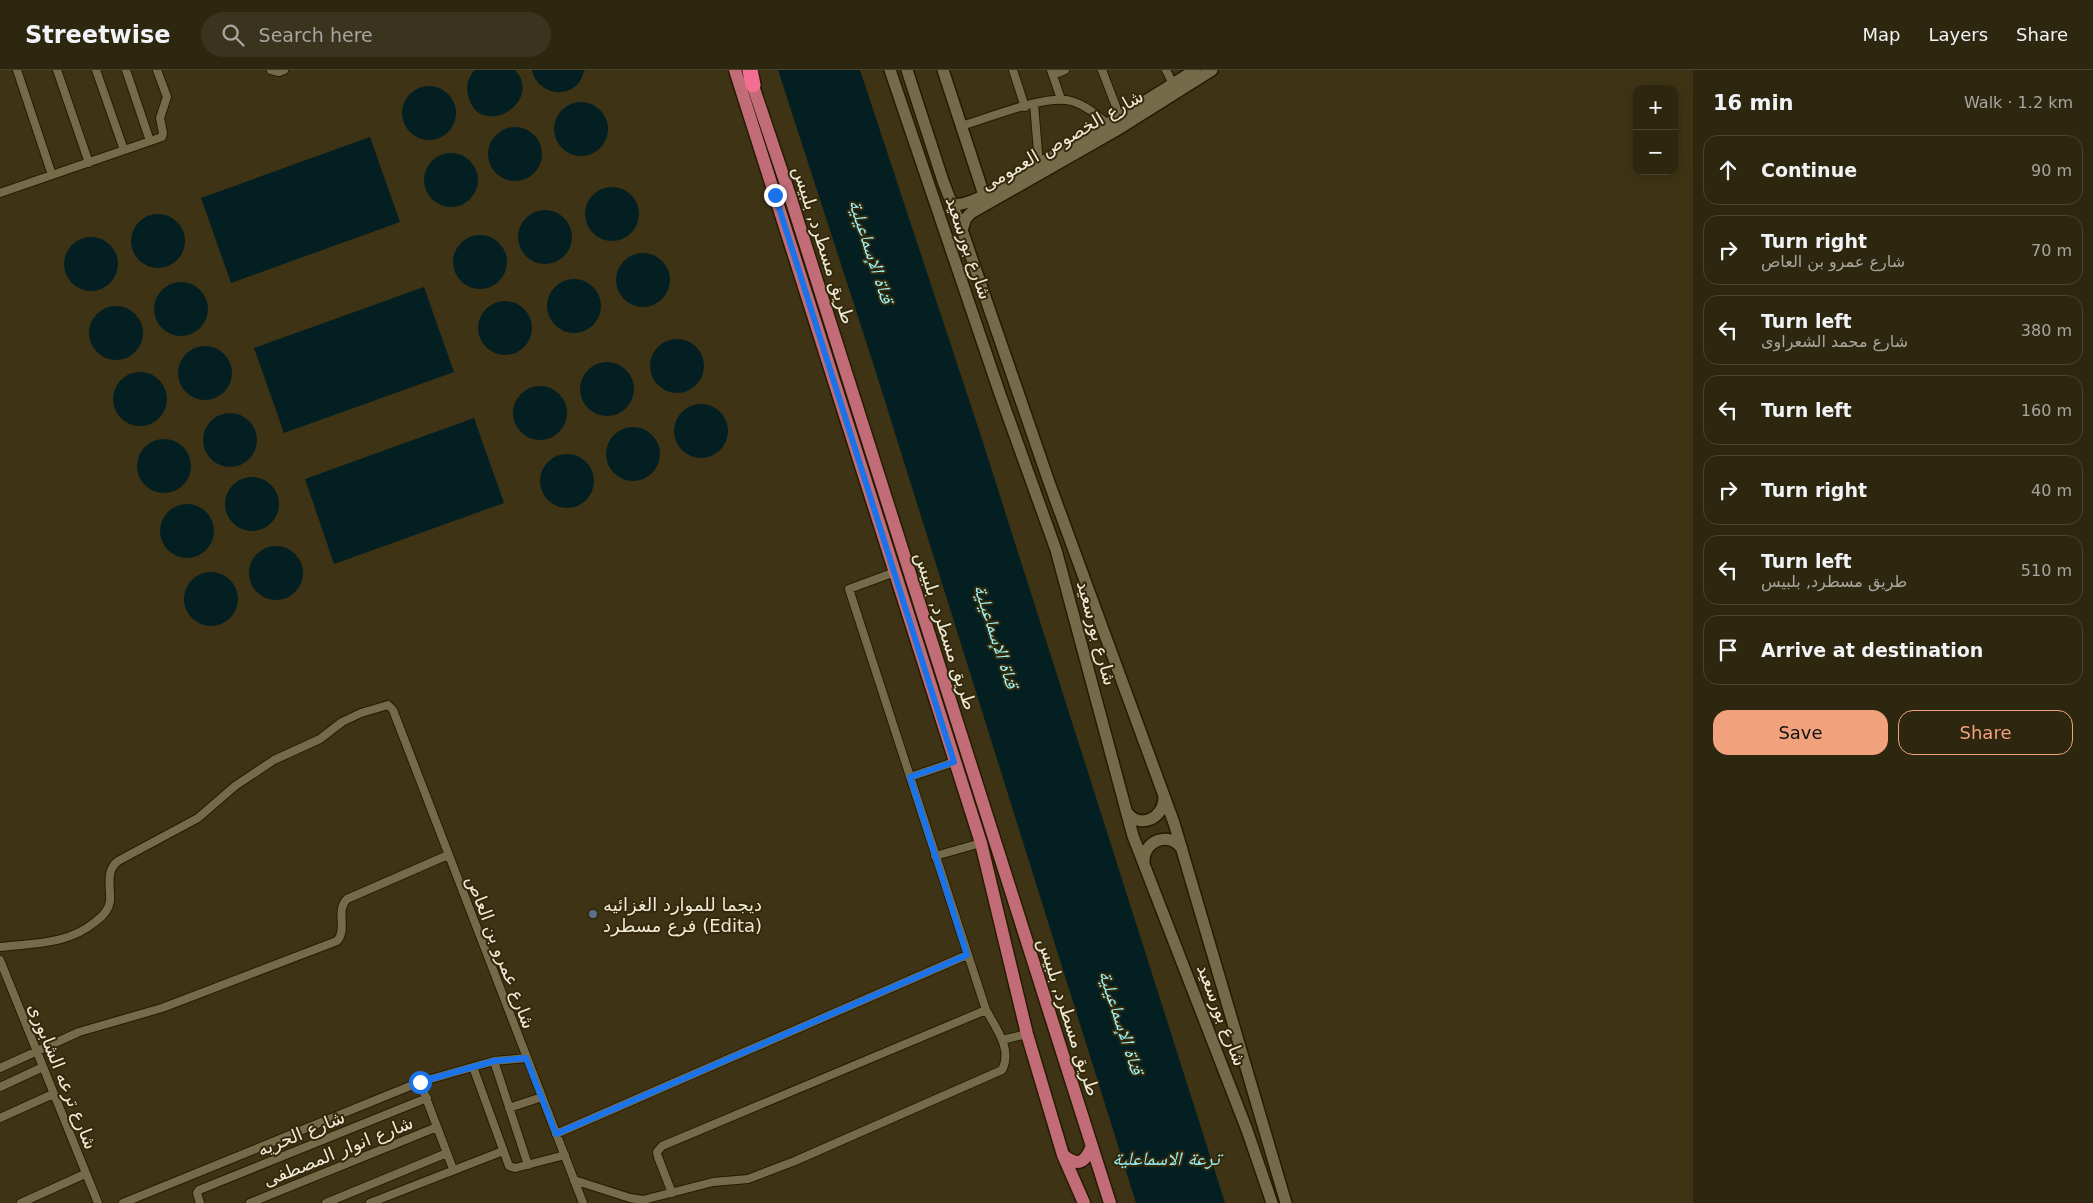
<!DOCTYPE html>
<meta charset="utf-8">
<style>
body{margin:0;font-family:"DejaVu Sans","Noto Naskh Arabic",sans-serif;background:#3a331e;color:#f1f3f6}
.controls{position:absolute;right:15px;top:15px;display:grid;overflow:hidden;border-radius:10px;box-shadow:0 2px 12px #0003}
.controls button{width:45px;height:45px;display:grid;place-items:center;padding:0;border:0;border-bottom:1px solid #494430;background:#2e2710;color:#f1f3f6;font:25px sans-serif}
.stop{position:absolute;width:15px;height:15px;margin:-11px;border:4px solid #1a73e8;border-radius:50%;background:#fff}
.stop.end{background:#1a73e8;border-color:#fff;box-shadow:0 1px 5px #0008}
.list{margin:0;padding:0;list-style:none}
h2{display:flex;justify-content:space-between;align-items:center;height:65px;margin:0;padding:0 20px;font-size:21px}
h2 small{font-size:16px;font-weight:400;color:#a7a59f}
.list li{display:grid;grid-template-columns:32px 1fr auto;gap:15px;align-items:center;box-sizing:border-box;height:70px;margin:0 10px 10px;padding:0 10px;border:1px solid #494430;border-radius:15px}
.list b{display:block;font-size:19px;white-space:nowrap}
.list p{margin:0;font-size:16px;white-space:nowrap;color:#a7a59f}
.list em{font-size:16px;font-style:normal;color:#a7a59f}
.actions{display:flex;gap:10px;padding:15px 20px}
.actions a{flex:1;padding:11px 0;border:1px solid #f1a17c;border-radius:15px;text-align:center;font-size:18px;color:#f1a17c}
.actions .main{background:#f1a17c;color:#111}
.icon{flex:none;width:28px;height:28px;fill:none;stroke:currentColor;stroke-width:2;stroke-linecap:round;stroke-linejoin:round}
.map{position:relative;flex:none;width:1693px;height:1133px;overflow:hidden}
header{display:flex;align-items:center;gap:30px;box-sizing:border-box;height:70px;padding:0 25px;background:#2e2710;border-bottom:1px solid #494430}
header strong{font-size:24px}
nav{display:flex;gap:28px;margin-inline-start:auto;font-size:18px}
.search{width:350px;height:45px;background:#3a331e;display:flex;align-items:center;gap:12px;box-sizing:border-box;padding:0 18px;border-radius:28px;color:#a7a59f;font-size:19px}
main{display:flex}
aside{flex:1;background:#2e2710}
.map>svg:first-child{display:block}
</style>
<header>
<strong>Streetwise</strong>
<div class="search"><svg class="icon" aria-label="search" viewBox="0 0 24 24"><circle cx="10" cy="10" r="6"/><path d="M15 15l6 6"/></svg>Search here</div>
<nav><a>Map</a><a>Layers</a><a>Share</a></nav>
</header>
<main>
<div class="map">
<svg width="1693" height="1133" viewBox="0 0 1693 1133">
<rect width="100%" height="100%" fill="#3e3415"/>
<path fill="#031f21" d="M475,0H515C545,33 478,71 468,25C466,15 468,7 475,0Z
M532,0H585C583,3 582,8 580,11C566,31 536,22 532,0Z
M778,0H860L980,363L1225,1133H1136L873,293Z
M402 43a27 27 0 1 1 54 0a27 27 0 1 1-54 0Z
M554 59a27 27 0 1 1 54 0a27 27 0 1 1-54 0Z
M488 84a27 27 0 1 1 54 0a27 27 0 1 1-54 0Z
M370,67L400,152L231,213L201,128Z
M424 110a27 27 0 1 1 54 0a27 27 0 1 1-54 0Z
M585 144a27 27 0 1 1 54 0a27 27 0 1 1-54 0Z
M518 167a27 27 0 1 1 54 0a27 27 0 1 1-54 0Z
M131 171a27 27 0 1 1 54 0a27 27 0 1 1-54 0Z
M453 192a27 27 0 1 1 54 0a27 27 0 1 1-54 0Z
M64 194a27 27 0 1 1 54 0a27 27 0 1 1-54 0Z
M616 210a27 27 0 1 1 54 0a27 27 0 1 1-54 0Z
M547 236a27 27 0 1 1 54 0a27 27 0 1 1-54 0Z
M154 239a27 27 0 1 1 54 0a27 27 0 1 1-54 0Z
M424,217L454,302L284,363L254,278Z
M478 258a27 27 0 1 1 54 0a27 27 0 1 1-54 0Z
M89 263a27 27 0 1 1 54 0a27 27 0 1 1-54 0Z
M650 296a27 27 0 1 1 54 0a27 27 0 1 1-54 0Z
M178 303a27 27 0 1 1 54 0a27 27 0 1 1-54 0Z
M580 319a27 27 0 1 1 54 0a27 27 0 1 1-54 0Z
M113 329a27 27 0 1 1 54 0a27 27 0 1 1-54 0Z
M513 343a27 27 0 1 1 54 0a27 27 0 1 1-54 0Z
M674 361a27 27 0 1 1 54 0a27 27 0 1 1-54 0Z
M203 370a27 27 0 1 1 54 0a27 27 0 1 1-54 0Z
M474,348L504,433L334,494L305,409Z
M606 384a27 27 0 1 1 54 0a27 27 0 1 1-54 0Z
M137 396a27 27 0 1 1 54 0a27 27 0 1 1-54 0Z
M540 411a27 27 0 1 1 54 0a27 27 0 1 1-54 0Z
M225 434a27 27 0 1 1 54 0a27 27 0 1 1-54 0Z
M160 461a27 27 0 1 1 54 0a27 27 0 1 1-54 0Z
M249 503a27 27 0 1 1 54 0a27 27 0 1 1-54 0Z
M184 529a27 27 0 1 1 54 0a27 27 0 1 1-54 0Z"/>
<g fill="none" stroke-linecap="round" stroke-linejoin="round">
<defs>
<path id="street" d="M17,0L52,105
M57,0L89,93
M96,0L124,80
M126,0L150,71
M271,0L279,2L284,0
M1013,0L1025,37
M1051,0L1061,29
M1102,0L1120,47
M1166,0L1173,14
M1053,5L1065,0
M1034,34L1039,94
M961,56C989,48 1045,24 1071,31C1086,35 1098,46 1110,56
M0,123L162,67L163,63L160,48L167,27L157,0
M910,707L954,692
M935,786L981,773
M0,877C34,873 67,875 95,852C102,847 109,840 110,831C111,817 105,801 118,791L198,748L235,716L274,690L320,669L342,652L361,643L388,635L393,640L583,1133
M0,890L98,1133
M1002,970L1027,964
M494,991L528,1095
M473,997L509,1096L515,1098L565,1085
M0,998L79,962L162,938L337,871C348,859 335,841 347,829L448,785
M420,1012L453,1099
M0,1017L43,997
M509,1038L542,1027
M0,1048L53,1024
M556,1064L967,885
M574,1110L630,1128L643,1130L713,1112L748,1109L795,1091L1002,1000C1013,980 996,958 986,940L849,519L895,502
M672,1123L658,1087L657,1082L662,1076L986,940
M21,1133L85,1104
M123,1133L420,1012L494,991L526,988
M200,1133L197,1123L199,1120L427,1028
M250,1133L437,1057
M326,1133L447,1083
M370,1133L503,1081"/>
<path id="secondary" d="M890,0L1000,324L1056,480L1133,766L1247,1060L1272,1133
M907,0L943,111L962,160L1050,415L1174,753L1286,1133
M943,0L984,125
M952,135C973,136 1003,114 1021,104C1080,71 1138,36 1195,0
M962,160L966,148L971,143L1115,61L1212,0
M1126,741C1139,760 1164,749 1164,727
M1144,792C1143,771 1169,760 1182,779"/>
<path id="primary" d="M735,0L981,773L1027,964L1063,1085L1084,1133
M750,7L790,126L1110,1133
M1063,1085C1078,1097 1085,1093 1092,1076"/>
<path id="highway" d="M750,0L753,15"/>
</defs>
<use href="#street" stroke="#251b00" stroke-width="10"/>
<use href="#secondary" stroke="#251b00" stroke-width="14"/>
<use href="#primary" stroke="#251b00" stroke-width="15"/>
<use href="#highway" stroke="#251b00" stroke-width="18"/>
<use href="#street" stroke="#756a4a" stroke-width="8"/>
<use href="#secondary" stroke="#756a4a" stroke-width="11"/>
<use href="#primary" stroke="#c16c76" stroke-width="12"/>
<use href="#highway" stroke="#f36e93" stroke-width="15"/>
</g>
<g fill="none" stroke-linecap="round" stroke-linejoin="round">
<path stroke="#1a73e8" stroke-width="6" d="M420,1012L494,991L526,988L556,1064L967,885L910,707L954,692L775,125"/>
</g>
<circle fill="#5c6f8a" stroke="#342a0b" stroke-width="2" cx="593" cy="844" r="5"/>
<g text-anchor="middle" dominant-baseline="central" stroke-width="4" stroke-linejoin="round" paint-order="stroke">
<g font-size="18" fill="#efe9d8" stroke="#342a0b">
<text transform="translate(1062 70) rotate(-30)">شارع الخصوص العمومى</text>
<text transform="translate(824 175) rotate(72)">طريق مسطرد, بلبيس</text>
<text transform="translate(969 178) rotate(71)">شارع بورسعيد</text>
<text transform="translate(946 561) rotate(72)">طريق مسطرد, بلبيس</text>
<text transform="translate(1097 563) rotate(75)">شارع بورسعيد</text>
<text transform="translate(501 882) rotate(69)">شارع عمرو بن العاص</text>
<text transform="translate(1222 945) rotate(69)">شارع بورسعيد</text>
<text transform="translate(1069 947) rotate(72)">طريق مسطرد, بلبيس</text>
<text transform="translate(63 1006) rotate(68)">شارع ترعه الشابورى</text>
<text transform="translate(301 1063) rotate(-22)">شارع الحريه</text>
<text transform="translate(338 1081) rotate(-22)">شارع انوار المصطفى</text>
</g>
<g font-size="18" fill="#efe9d8" stroke="#342a0b" text-anchor="start">
<text x="603" y="834">ديجما للموارد الغزائيه<tspan x="603" dy="21">فرع مسطرد (Edita)</tspan></text>
</g>
<g font-size="19" font-style="italic" fill="#9af4fc" stroke="#342a0b">
<text transform="translate(872 181) rotate(72)">قناة الإسماعيلية</text>
<text transform="translate(997 566) rotate(72)">قناة الإسماعيلية</text>
<text transform="translate(1122 952) rotate(72)">قناة الإسماعيلية</text>
<text x="1166" y="1088">ترعة الاسماعلية</text>
</g>
</g>
</svg>
<div class="controls">
<button>+</button>
<button>−</button>
</div>
<div class="stop" style="left:420px;top:1012px"></div>
<div class="stop end" style="left:775px;top:125px"></div>
</div>
<aside>
<h2>16 min<small>Walk · 1.2 km</small></h2>
<ul class="list">
<li><svg class="icon" aria-label="ahead" viewBox="0 0 24 24"><path d="M12 20V5M6 11l6-6 6 6"/></svg><div><b>Continue</b></div><em>90 m</em></li>
<li><svg class="icon" aria-label="right" viewBox="0 0 24 24"><path d="M7 20v-9h11M14 6l5 5-5 5"/></svg><div><b>Turn right</b><p>شارع عمرو بن العاص</p></div><em>70 m</em></li>
<li><svg class="icon" aria-label="left" viewBox="0 0 24 24"><path d="M17 20v-9H6M10 6l-5 5 5 5"/></svg><div><b>Turn left</b><p>شارع محمد الشعراوى</p></div><em>380 m</em></li>
<li><svg class="icon" aria-label="left" viewBox="0 0 24 24"><path d="M17 20v-9H6M10 6l-5 5 5 5"/></svg><div><b>Turn left</b></div><em>160 m</em></li>
<li><svg class="icon" aria-label="right" viewBox="0 0 24 24"><path d="M7 20v-9h11M14 6l5 5-5 5"/></svg><div><b>Turn right</b></div><em>40 m</em></li>
<li><svg class="icon" aria-label="left" viewBox="0 0 24 24"><path d="M17 20v-9H6M10 6l-5 5 5 5"/></svg><div><b>Turn left</b><p>طريق مسطرد, بلبيس</p></div><em>510 m</em></li>
<li><svg class="icon" aria-label="arrive" viewBox="0 0 24 24"><path d="M6 21V4h12l-3 4 3 4H6"/></svg><div><b>Arrive at destination</b></div></li>
</ul>
<div class="actions"><a class="main">Save</a><a>Share</a></div>
</aside>
</main>
